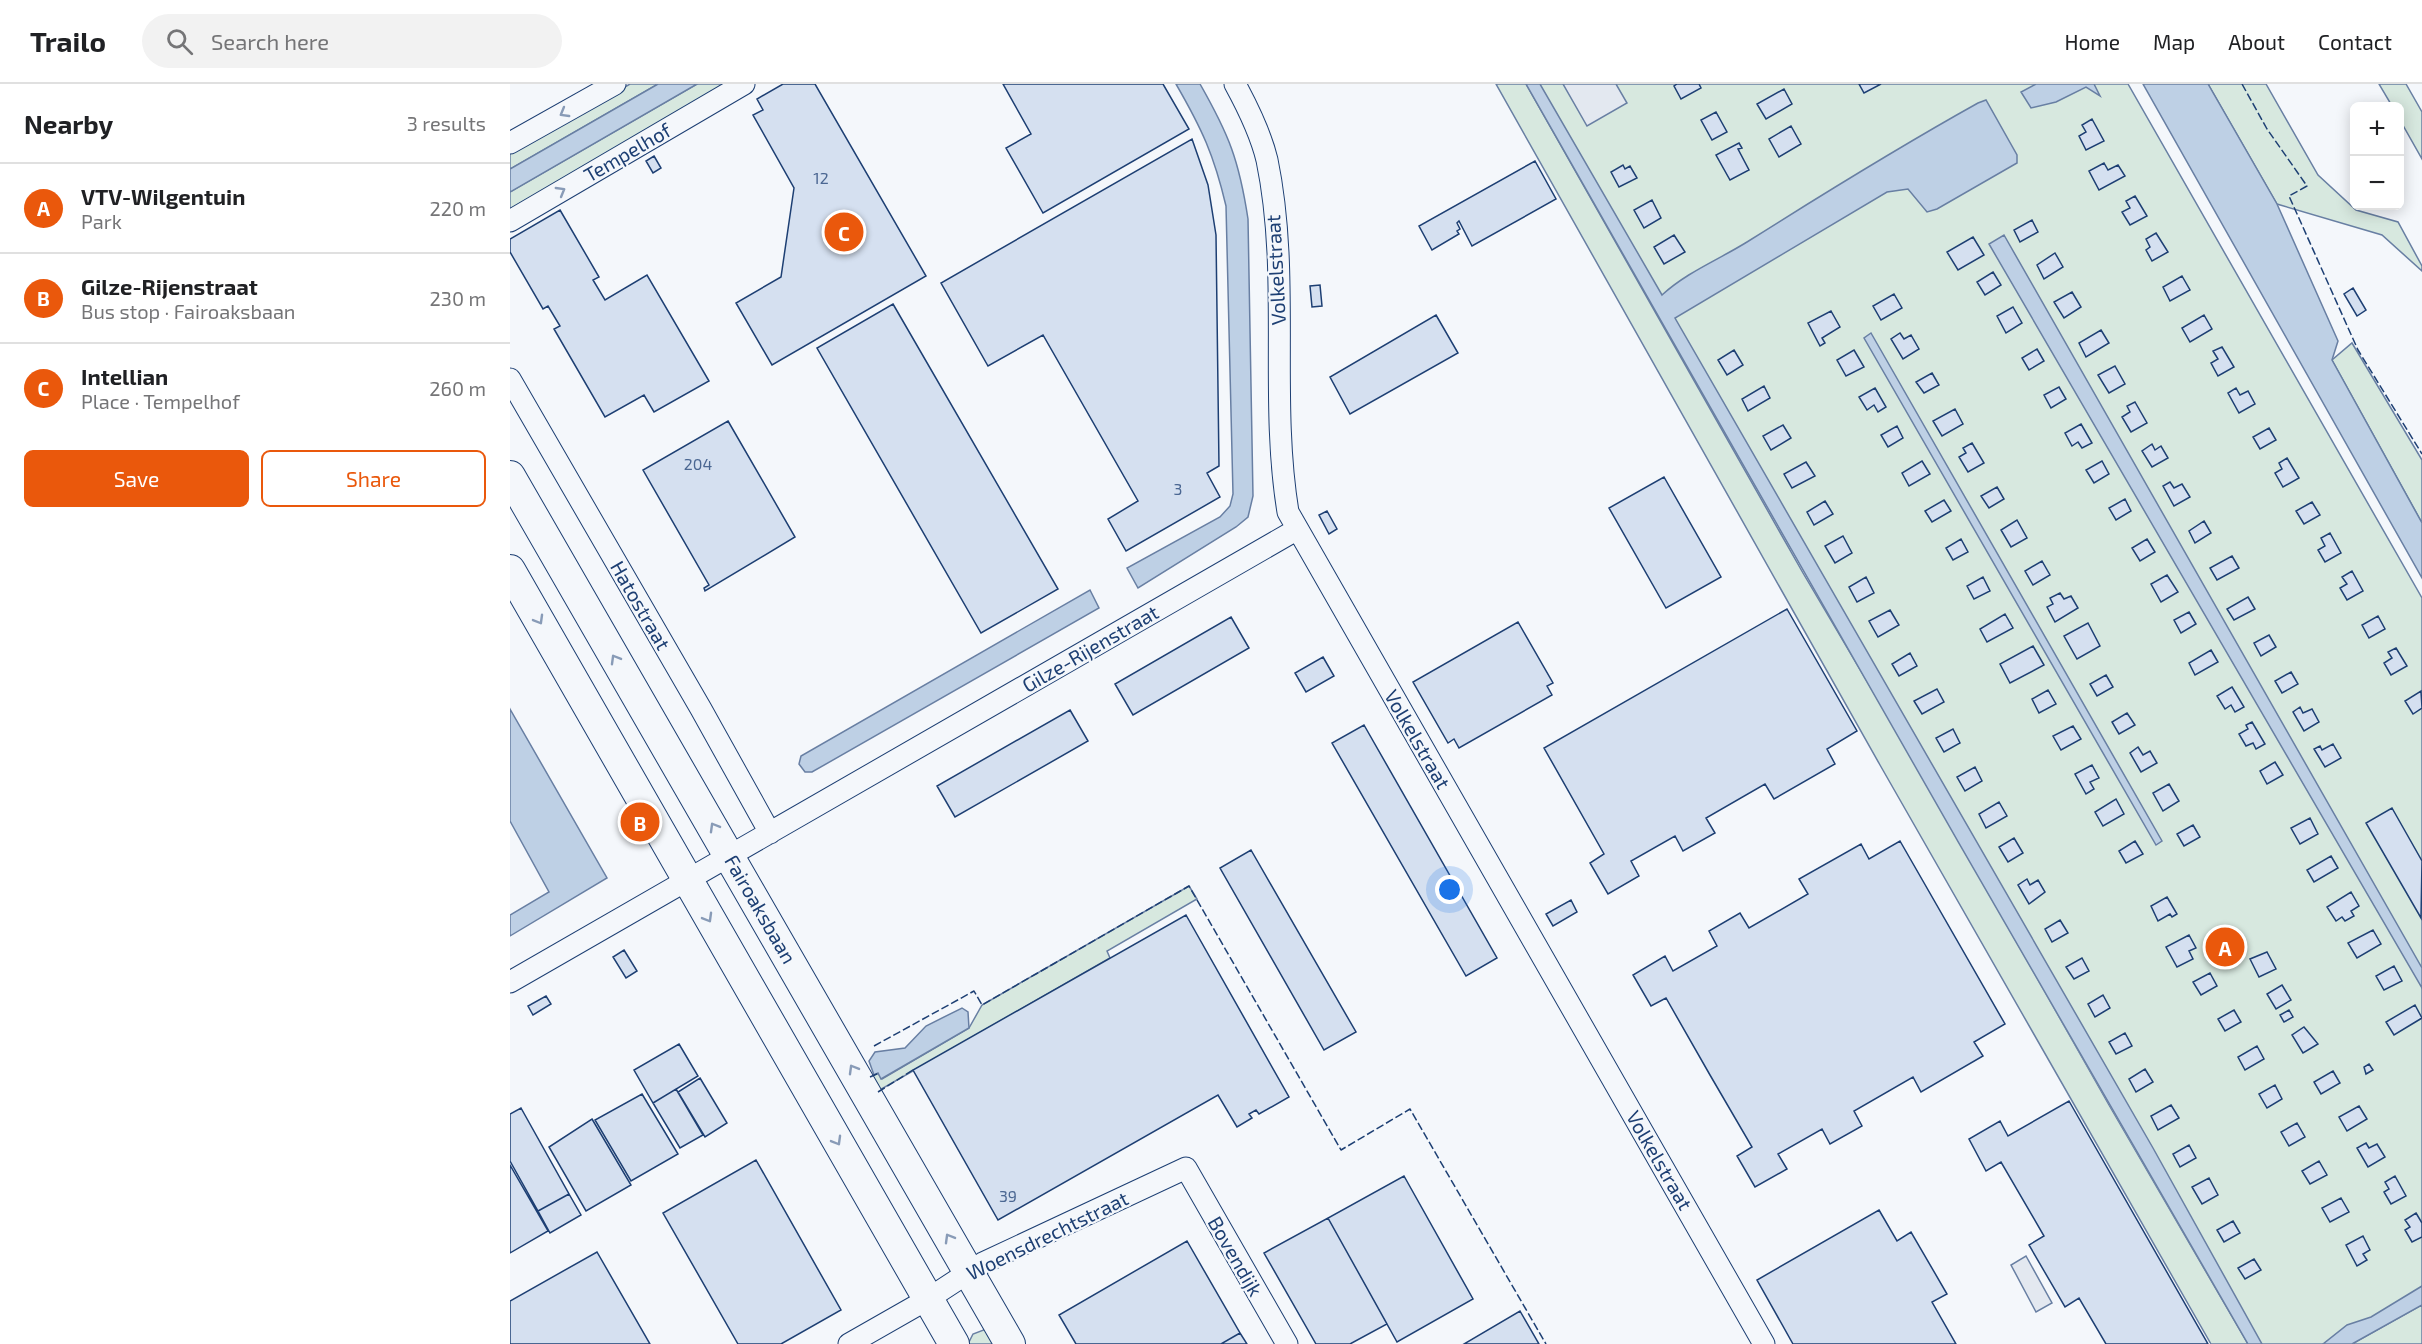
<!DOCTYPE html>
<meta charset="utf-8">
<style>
body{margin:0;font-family:"Exo 2",sans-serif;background:#f2f2f2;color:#202124}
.controls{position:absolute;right:18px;top:18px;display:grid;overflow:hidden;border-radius:9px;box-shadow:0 3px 15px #0003}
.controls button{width:54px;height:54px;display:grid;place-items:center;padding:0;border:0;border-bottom:2px solid #e0e0e0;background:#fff;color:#202124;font:30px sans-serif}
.you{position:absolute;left:940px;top:806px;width:21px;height:21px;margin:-15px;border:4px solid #fff;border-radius:50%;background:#1a73e8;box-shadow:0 0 0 9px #1a73e833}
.badge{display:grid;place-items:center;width:39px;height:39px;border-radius:50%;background:#ea580c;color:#fff;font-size:20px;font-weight:700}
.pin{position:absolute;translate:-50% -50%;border:3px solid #fff;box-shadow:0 2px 6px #0006}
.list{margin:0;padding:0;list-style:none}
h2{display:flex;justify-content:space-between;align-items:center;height:78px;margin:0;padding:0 24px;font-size:26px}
h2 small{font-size:20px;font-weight:400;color:#757577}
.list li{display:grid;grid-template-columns:39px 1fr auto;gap:18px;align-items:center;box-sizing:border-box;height:90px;padding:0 24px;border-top:2px solid #e0e0e0}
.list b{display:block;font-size:22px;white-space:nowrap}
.list p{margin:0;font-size:20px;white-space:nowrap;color:#757577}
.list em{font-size:20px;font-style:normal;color:#757577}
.actions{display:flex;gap:12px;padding:18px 24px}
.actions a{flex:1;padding:14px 0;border:2px solid #ea580c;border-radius:9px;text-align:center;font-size:21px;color:#ea580c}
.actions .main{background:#ea580c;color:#fff}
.icon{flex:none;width:33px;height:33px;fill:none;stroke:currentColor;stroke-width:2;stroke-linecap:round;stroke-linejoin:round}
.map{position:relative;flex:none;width:1912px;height:1260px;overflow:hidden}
header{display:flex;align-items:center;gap:36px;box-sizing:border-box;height:84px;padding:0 30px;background:#fff;border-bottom:2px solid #e0e0e0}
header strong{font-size:28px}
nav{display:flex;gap:33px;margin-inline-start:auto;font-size:21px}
.search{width:420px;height:54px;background:#f2f2f2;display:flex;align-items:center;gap:15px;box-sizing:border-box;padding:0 21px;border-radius:33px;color:#757577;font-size:22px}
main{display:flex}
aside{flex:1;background:#fff}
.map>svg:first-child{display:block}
</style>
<header>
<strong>Trailo</strong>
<div class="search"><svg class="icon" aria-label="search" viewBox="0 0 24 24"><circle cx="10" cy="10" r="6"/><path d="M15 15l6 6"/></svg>Search here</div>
<nav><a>Home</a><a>Map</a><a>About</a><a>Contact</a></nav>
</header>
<main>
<aside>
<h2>Nearby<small>3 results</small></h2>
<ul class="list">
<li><span class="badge">A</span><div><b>VTV-Wilgentuin</b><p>Park</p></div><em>220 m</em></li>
<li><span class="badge">B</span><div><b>Gilze-Rijenstraat</b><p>Bus stop · Fairoaksbaan</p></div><em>230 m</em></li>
<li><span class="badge">C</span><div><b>Intellian</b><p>Place · Tempelhof</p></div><em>260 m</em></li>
</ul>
<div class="actions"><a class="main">Save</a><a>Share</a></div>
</aside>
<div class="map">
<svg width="1912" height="1260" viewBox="0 0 1912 1260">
<rect width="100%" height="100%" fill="#f4f7fb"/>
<path fill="#d7e8df" stroke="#687fa3" stroke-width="1.5" d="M120,0H148L0,85V69Z
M187,0H218L0,125V108Z
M986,0H1016L1293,489L1410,687L1599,1021L1738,1260H1701L1370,681Z
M1019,0H1618L1912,514V1212L1828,1260H1748Z
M1698,0H1756L1808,91L1846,126L1888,138L1912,182V187L1872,151L1767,120Z
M1869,0H1896L1912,28V75L1890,36V22H1882Z
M1842,259L1912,376V439L1822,276Z
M679,802L687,815L597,867L600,874L368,1007L359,993L368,989L372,995L459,944L472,921Z
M1912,1221V1260H1842Z
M476,1245L491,1260H458L463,1250Z"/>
<path fill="#e3e8f0" stroke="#687fa3" stroke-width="1.5" d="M1053,0H1106L1117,19L1077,42Z
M1516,1172L1542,1219L1526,1228L1501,1181Z"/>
<path fill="#bed0e5" stroke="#687fa3" stroke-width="1.5" d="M148,0H187L0,108V85Z
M666,0H690C719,51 729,76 738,135L743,412L738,433L726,443L628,504L617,484L710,433L720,422L723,410L716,122C704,71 692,45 666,0Z
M1016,0H1030L1152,211C1177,188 1208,176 1237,158C1313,110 1389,63 1468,19L1476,16L1507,71V79L1427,125L1417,128L1398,105L1377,108L1165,234L1643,1064L1752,1260H1738C1494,842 1256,420 1016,0Z
M1526,0H1584L1590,12L1576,3L1546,18L1521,24L1511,8Z
M1633,0H1698L1767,120L1828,257L1822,276L1912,439V494Z
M1494,151L1912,884V904L1479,160Z
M1361,249L1652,757L1646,761L1354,254Z
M580,506L589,524L302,688H295L289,680L291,672Z
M0,625L97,794L0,852V831L39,808L0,737Z
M452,924L458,928L459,944L371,995L368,989L364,991L359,977L365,968L395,964L416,942Z
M1912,1202V1221L1842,1260H1813L1837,1241L1861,1233Z"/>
<path fill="#d5e0f0" stroke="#1d3f73" stroke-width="1.5" d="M273,0H305L416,192L262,281L226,219L271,193L284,104L243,31L253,26L247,15Z
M493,0H653L679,45L533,129L496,64L521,50Z
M1167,0H1189L1191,4L1171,15L1164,2Z
M1349,0H1371L1354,9Z
M1274,5L1282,20L1256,35L1247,20Z
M1206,28L1217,48L1202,56L1191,36Z
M1582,35L1594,57L1576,66L1569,52L1576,48L1572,41Z
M1281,42L1291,60L1269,73L1259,55Z
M682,55L698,101L706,151L709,382L697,389L710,413L616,467L598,435L628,417L533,251L478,282L431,199Z
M1229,59L1232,64L1228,65L1239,86L1220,96L1206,71Z
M144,72L151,84L143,89L136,77Z
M1025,77L1046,115L962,162L949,137L947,139L950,145L947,147L949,150L922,166L909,142Z
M1594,79L1598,86L1608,81L1615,92L1589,106L1579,87Z
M1113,81L1115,85L1120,82L1127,94L1109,103L1101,88Z
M1625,112L1637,132L1620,141L1612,128L1620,124L1616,117Z
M1142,116L1151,134L1134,144L1124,126Z
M50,126L89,193L83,196L95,216L137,191L199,297L144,328L134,311L95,333L44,245L50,242L38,222L33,225L0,168V155Z
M1522,136L1528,148L1510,158L1504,146Z
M1646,149L1658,168L1642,177L1636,166L1640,163L1636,155Z
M1164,151L1175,168L1154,180L1144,163Z
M1463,153L1474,171L1448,186L1437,168Z
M1545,169L1553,183L1534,195L1527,181Z
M1483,188L1491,201L1475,211L1467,198Z
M1672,192L1680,206L1660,217L1653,203Z
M810,201L812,222L802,223L800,202Z
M1843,204L1856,226L1847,232L1834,210Z
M1562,208L1571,223L1554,234L1544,218Z
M1384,210L1392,224L1371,236L1363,222Z
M383,220L548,505L471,549L307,264Z
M1503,223L1512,239L1496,249L1487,232Z
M1321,227L1330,243L1312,254L1315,259L1310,262L1298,239Z
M926,231L948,269L840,330L820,293Z
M1694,231L1702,245L1680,258L1672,244Z
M1591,246L1599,259L1576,273L1569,259Z
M1390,249L1394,255L1401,251L1409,265L1393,275L1381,255Z
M1712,263L1724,283L1708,292L1701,279L1708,275L1703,267Z
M1527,265L1534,277L1519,286L1512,274Z
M1224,266L1233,281L1217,291L1208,276Z
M1344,266L1354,283L1336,292L1327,276Z
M1605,282L1615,300L1599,309L1588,291Z
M1422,289L1429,301L1414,309L1406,298Z
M1254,302L1260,314L1238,327L1232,315Z
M1549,303L1556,315L1541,324L1534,311Z
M1365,304L1376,323L1368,328L1364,321L1357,326L1349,313Z
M1726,304L1730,311L1738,307L1745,320L1729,329L1718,309Z
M1625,318L1637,339L1621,348L1612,333L1620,328L1617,322Z
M1445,325L1453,340L1432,352L1423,337Z
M218,337L285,453L195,507L194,504L199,501L133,386Z
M1571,340L1582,359L1572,364L1568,358L1562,362L1555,349Z
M1273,341L1281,354L1261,366L1253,352Z
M1387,342L1393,354L1378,363L1371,351Z
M1759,344L1766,356L1750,365L1743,353Z
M1462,359L1474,379L1458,388L1449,373L1456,369L1453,364Z
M1642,360L1645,366L1651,362L1658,374L1642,383L1632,367Z
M1777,374L1789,394L1773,403L1765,389L1772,385L1769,379Z
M1412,377L1420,390L1399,402L1392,389Z
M1592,377L1599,390L1584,399L1576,386Z
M1296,378L1305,392L1282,404L1274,390Z
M1154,393L1211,493L1156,524L1099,424Z
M1660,398L1664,404L1672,400L1680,413L1664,422L1653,402Z
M1487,403L1494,415L1479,424L1471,412Z
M1615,415L1621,427L1606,436L1599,424Z
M1434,416L1441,427L1422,438L1415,427Z
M1315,417L1323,430L1304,441L1297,428Z
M1802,418L1810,431L1794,440L1786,427Z
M817,427L827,445L819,450L809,431Z
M1507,436L1517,454L1501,463L1491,446Z
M1694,437L1701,449L1685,459L1679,447Z
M1820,449L1831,469L1815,478L1808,466L1815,462L1811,454Z
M1333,452L1342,469L1325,479L1315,462Z
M1451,455L1458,468L1443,476L1436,464Z
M1637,455L1645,468L1630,477L1622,464Z
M1722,472L1729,484L1707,496L1700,484Z
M1532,477L1540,491L1523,501L1515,487Z
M1842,487L1853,507L1837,516L1830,504L1837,500L1832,493Z
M1657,491L1668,508L1651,518L1641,500Z
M1356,493L1364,509L1347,518L1339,503Z
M1473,493L1480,507L1464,515L1457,502Z
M1550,509L1554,515L1561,512L1568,524L1545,538L1537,523L1543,520L1540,514Z
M1738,513L1745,525L1724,536L1717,525Z
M1277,525L1347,647L1317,665L1325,680L1264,715L1255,700L1196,734L1205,749L1173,767L1165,752L1121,777L1129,792L1098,810L1080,779L1094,770L1034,664Z
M1380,526L1389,541L1368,553L1359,537Z
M1679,528L1686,540L1671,549L1664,536Z
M1495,530L1503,544L1477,558L1470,545Z
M1868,532L1875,545L1859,554L1852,541Z
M721,533L739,564L623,631L605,600Z
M1008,538L1043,599L1037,602L1042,611L949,664L944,655L938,659L903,598Z
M1578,539L1590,562L1567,575L1554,552Z
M1759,551L1766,563L1751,572L1744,559Z
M1523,562L1534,581L1500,599L1490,580Z
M1886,564L1897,582L1881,591L1874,579L1882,574L1878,568Z
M1701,566L1708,578L1685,591L1679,579Z
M1400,569L1407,582L1389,592L1382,580Z
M813,573L824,592L796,608L785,589Z
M1781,588L1788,600L1772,609L1765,597Z
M1596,591L1603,603L1587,612L1580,600Z
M1722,603L1734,623L1725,628L1721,621L1715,625L1707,612Z
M1427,605L1434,618L1412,630L1404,617Z
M1538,606L1546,620L1529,629L1522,615Z
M1911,607L1912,624L1903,630L1895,617Z
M1790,623L1793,629L1802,625L1809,638L1794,647L1783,628Z
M560,626L578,657L445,733L427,702Z
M1617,629L1625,641L1609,650L1602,638Z
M1742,638L1755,660L1746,665L1743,659L1736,662L1729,650L1738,645L1736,641Z
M854,641L987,874L956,892L822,659Z
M1563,642L1571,655L1551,666L1543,652Z
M1443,645L1450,659L1434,668L1426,654Z
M1823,660L1831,674L1815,683L1804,665L1810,662L1812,666Z
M1628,663L1633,671L1640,667L1647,679L1631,688L1620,669Z
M1765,678L1773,691L1757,700L1750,687Z
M1582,681L1589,694L1580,698L1584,705L1576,710L1565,690Z
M1465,683L1472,697L1455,707L1447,693Z
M1659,700L1669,717L1653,727L1643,709Z
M1606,715L1614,730L1593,742L1585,728Z
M1489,718L1497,732L1476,744L1469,730Z
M1882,724L1912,777L1911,834L1856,739Z
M1800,734L1808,750L1790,760L1781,744Z
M1683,741L1690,753L1674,762L1667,750Z
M1504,754L1513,769L1498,778L1489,763Z
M1390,757L1495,940L1464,958L1473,972L1411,1008L1403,993L1344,1027L1352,1042L1320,1060L1312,1045L1268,1070L1277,1085L1245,1103L1227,1072L1242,1063L1200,991L1156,914L1141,922L1123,891L1155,872L1163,887L1207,862L1199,847L1230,829L1239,844L1298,810L1289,795L1351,760L1359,775Z
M1625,757L1633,770L1616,779L1609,767Z
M741,766L846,948L814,966L710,784Z
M1821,772L1828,784L1804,798L1797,786Z
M1517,795L1520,801L1528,796L1535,808L1519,820L1508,801Z
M1841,808L1849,822L1841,827L1844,832L1835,837L1832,833L1826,837L1817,823Z
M1657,813L1667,830L1662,833L1660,830L1648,837L1641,822Z
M1061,816L1067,828L1043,842L1036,830Z
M676,831L779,1013L749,1030L746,1026L739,1030L742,1034L727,1043L708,1011L488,1136L403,986Z
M1550,836L1558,849L1542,858L1535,845Z
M1863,846L1871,860L1847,874L1838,859Z
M1679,851L1686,864L1679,867L1683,875L1667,883L1656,863Z
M114,866L127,887L116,894L103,873Z
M1757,868L1766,885L1749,893L1740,875Z
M1572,874L1579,887L1564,895L1556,883Z
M1884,882L1892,897L1874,906L1866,892Z
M1700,889L1707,902L1691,911L1683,898Z
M1772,901L1781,916L1766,925L1757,910Z
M1593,911L1600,924L1585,933L1578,920Z
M36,912L41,920L23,931L18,922Z
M1905,921L1912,934L1884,951L1876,938Z
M1724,926L1731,938L1715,947L1708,935Z
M1779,926L1783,933L1774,938L1770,931Z
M1794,943L1808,960L1793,969L1782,951Z
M1615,949L1622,962L1606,970L1599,958Z
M169,960L188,992L143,1019L124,986Z
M1747,962L1754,975L1735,986L1728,973Z
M1859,980L1863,986L1856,990L1854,983Z
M1635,985L1643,998L1626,1008L1619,995Z
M1823,987L1830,999L1811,1010L1804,998Z
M190,994L217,1039L195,1053L168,1008Z
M1765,1001L1772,1015L1757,1024L1749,1010Z
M166,1005L193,1051L170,1064L143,1019Z
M132,1010L168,1070L121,1097L85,1036Z
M1559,1017L1698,1260H1596L1569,1214L1555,1223L1519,1161L1534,1152L1491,1078L1476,1087L1459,1055L1490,1037L1498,1052Z
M1661,1021L1669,1034L1648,1046L1641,1032Z
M1849,1022L1857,1035L1837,1047L1829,1033Z
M11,1024L59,1110L28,1127L0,1077V1030Z
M82,1035L121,1101L76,1127L39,1063Z
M1787,1039L1795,1053L1779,1062L1771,1048Z
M1856,1059L1859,1064L1867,1060L1875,1073L1858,1083L1847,1064Z
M1679,1061L1686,1074L1670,1083L1663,1070Z
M246,1076L331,1226L271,1260H228L153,1129Z
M1809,1077L1817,1091L1800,1100L1792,1087Z
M0,1081L38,1147L0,1169Z
M894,1092L963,1215L887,1258L818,1134Z
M1885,1092L1896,1112L1881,1120L1874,1108L1879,1105L1875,1098Z
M1699,1094L1708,1111L1692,1120L1682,1103Z
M59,1110L71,1131L40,1149L28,1127Z
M1831,1114L1839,1128L1820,1138L1812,1124Z
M1369,1126L1387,1157L1401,1148L1437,1210L1422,1218L1446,1260H1283L1247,1196Z
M1906,1129L1912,1139V1153L1902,1158L1895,1146L1900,1143L1895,1136Z
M818,1134L877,1240L840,1260H806L754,1169Z
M1723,1137L1730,1149L1714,1158L1707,1146Z
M1853,1152L1860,1166L1853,1170L1857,1176L1847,1182L1836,1161Z
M677,1157L730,1249L711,1260H566L549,1231Z
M87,1168L140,1260H0V1217Z
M1744,1175L1751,1186L1735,1195L1728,1184Z
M1010,1227L1029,1260H954Z
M730,1249L737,1260H711Z"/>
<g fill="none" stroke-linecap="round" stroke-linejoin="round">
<defs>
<path id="street" d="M725,0C737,22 751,51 757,76C781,192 759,312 778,428L1254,1260
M0,59L105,0
M0,137L234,0
M0,295L191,625L260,749
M0,898L786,446
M339,1260L418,1215L473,1179L676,1084L777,1260"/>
<path id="secondary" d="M0,392L500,1260
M0,486L444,1260"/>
</defs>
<use href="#street" stroke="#1d3f73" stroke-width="23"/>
<use href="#secondary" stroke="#1d3f73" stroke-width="32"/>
<use href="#street" stroke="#f4f7fb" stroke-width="21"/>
<use href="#secondary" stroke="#f4f7fb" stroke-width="30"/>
<path stroke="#1d3f73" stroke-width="1.5" stroke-dasharray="8 3" stroke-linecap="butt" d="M1732,0L1757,45L1797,102L1779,112L1848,266L1912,370
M364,962L464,907L472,921L679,802L831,1066L900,1025L1036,1260
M360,993L369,989
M368,1008L403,986"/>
</g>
<defs><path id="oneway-chevron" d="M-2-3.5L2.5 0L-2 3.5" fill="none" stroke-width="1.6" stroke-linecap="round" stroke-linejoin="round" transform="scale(1.5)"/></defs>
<g stroke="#889bb7">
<use href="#oneway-chevron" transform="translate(54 29) rotate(150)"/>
<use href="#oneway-chevron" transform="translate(51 107) rotate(-30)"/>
<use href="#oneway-chevron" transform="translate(29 536) rotate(60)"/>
<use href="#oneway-chevron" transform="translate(105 575) rotate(-120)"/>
<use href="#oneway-chevron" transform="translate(204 743) rotate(-120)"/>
<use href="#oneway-chevron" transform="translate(198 834) rotate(60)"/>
<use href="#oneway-chevron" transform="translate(343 985) rotate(-120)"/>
<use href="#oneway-chevron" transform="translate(327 1057) rotate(60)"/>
<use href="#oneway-chevron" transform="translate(439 1154) rotate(-120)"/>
</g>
<g text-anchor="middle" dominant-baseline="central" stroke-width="4.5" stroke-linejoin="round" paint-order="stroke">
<g font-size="16" fill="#4b6792">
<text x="311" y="93">12</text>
<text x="188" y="379">204</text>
<text x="668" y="404">3</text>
<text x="498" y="1111">39</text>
</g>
<g font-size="20" fill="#1d3f73" stroke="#f4f7fb">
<text transform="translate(117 68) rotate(-30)">Tempelhof</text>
<text transform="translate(765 186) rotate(-93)">Volkelstraat</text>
<text transform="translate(131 521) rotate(60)">Hatostraat</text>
<text transform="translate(580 564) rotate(-30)">Gilze-Rijenstraat</text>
<text transform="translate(908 655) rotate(60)">Volkelstraat</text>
<text transform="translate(251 825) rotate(60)">Fairoaksbaan</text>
<text transform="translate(1150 1076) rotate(60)">Volkelstraat</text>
<text transform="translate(537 1151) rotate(-26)">Woensdrechtstraat</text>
<text transform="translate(726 1172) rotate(60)">Bovendijk</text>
</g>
</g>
</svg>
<div class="controls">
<button>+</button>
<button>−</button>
</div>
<div class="you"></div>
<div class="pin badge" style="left:1715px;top:863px">A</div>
<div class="pin badge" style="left:130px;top:738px">B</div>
<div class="pin badge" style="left:334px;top:148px">C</div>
</div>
</main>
